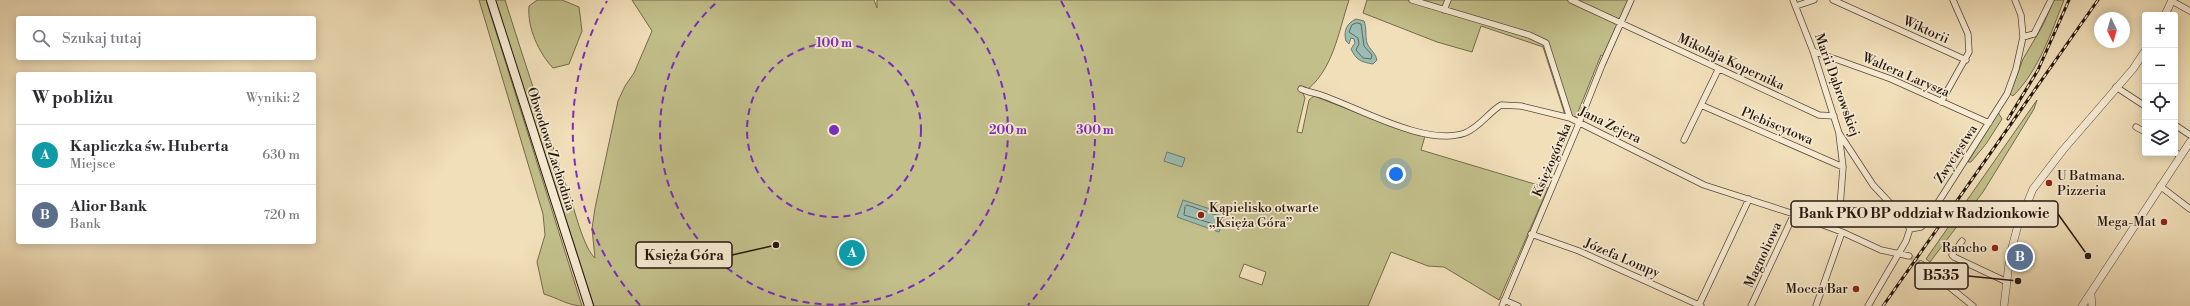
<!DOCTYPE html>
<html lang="pl">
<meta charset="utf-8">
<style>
body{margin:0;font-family:"Libre Bodoni",serif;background:#f7f7f7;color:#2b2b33}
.controls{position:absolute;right:12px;top:12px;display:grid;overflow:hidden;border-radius:4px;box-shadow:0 2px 10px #0003}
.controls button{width:36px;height:36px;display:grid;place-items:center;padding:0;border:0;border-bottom:1px solid #e1e1e2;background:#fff;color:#2b2b33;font:20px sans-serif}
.compass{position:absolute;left:2094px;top:12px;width:36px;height:36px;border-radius:50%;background:#fff;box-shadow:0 2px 10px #0003;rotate:175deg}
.you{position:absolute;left:1396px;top:174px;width:14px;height:14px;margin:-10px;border:3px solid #fff;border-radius:50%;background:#1a73e8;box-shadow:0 0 0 6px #1a73e833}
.badge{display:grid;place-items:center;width:26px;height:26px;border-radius:50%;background:#8f2418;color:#fff;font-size:13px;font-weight:700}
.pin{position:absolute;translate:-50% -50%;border:2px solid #fff;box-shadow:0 1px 4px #0006}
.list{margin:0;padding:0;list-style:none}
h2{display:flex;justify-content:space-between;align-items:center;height:52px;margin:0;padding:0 16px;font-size:17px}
h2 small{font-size:13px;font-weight:400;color:#7c7c81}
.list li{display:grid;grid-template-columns:26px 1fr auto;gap:12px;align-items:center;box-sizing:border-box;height:60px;padding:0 16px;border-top:1px solid #e1e1e2}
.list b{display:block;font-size:15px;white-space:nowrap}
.list p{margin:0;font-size:13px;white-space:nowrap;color:#7c7c81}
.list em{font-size:13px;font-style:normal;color:#7c7c81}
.icon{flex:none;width:22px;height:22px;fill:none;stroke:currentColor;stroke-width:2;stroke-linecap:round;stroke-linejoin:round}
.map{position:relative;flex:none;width:2190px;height:306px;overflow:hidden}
.search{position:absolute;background:#fff;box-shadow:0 2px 10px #0003;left:16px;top:16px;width:300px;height:44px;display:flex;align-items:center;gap:10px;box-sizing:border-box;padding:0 14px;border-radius:4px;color:#7c7c81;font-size:15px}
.panel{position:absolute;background:#fff;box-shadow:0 2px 10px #0003;left:16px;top:72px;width:300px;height:172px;border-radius:4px}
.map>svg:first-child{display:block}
</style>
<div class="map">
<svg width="2190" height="306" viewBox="0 0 2190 306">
<rect width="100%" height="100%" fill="#f1dfb9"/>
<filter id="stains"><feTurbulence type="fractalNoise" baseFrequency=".005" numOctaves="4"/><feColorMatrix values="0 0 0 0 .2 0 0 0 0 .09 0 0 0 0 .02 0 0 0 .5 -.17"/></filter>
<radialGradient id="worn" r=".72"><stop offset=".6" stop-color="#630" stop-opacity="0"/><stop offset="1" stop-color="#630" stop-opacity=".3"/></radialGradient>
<path fill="#c2bf8a" stroke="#746a4c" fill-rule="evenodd" d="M479,0H486L582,306C570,306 557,298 544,294L537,262L545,235L543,214Z
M495,0H505C526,67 548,133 571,200C576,215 584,248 595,258L592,229L595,208L618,101L625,86L634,73L652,31L632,0H874L877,8V0H1349C1338,33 1333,72 1303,93L1305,98L1297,132L1302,133L1309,100L1314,96L1386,124L1425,136L1421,150L1548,188L1499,300L1444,267L1428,266L1391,252L1368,306H594ZM1244,264L1266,272L1262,285L1239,277Z
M537,0H562L579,7L582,31L569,64L553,68C539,53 527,28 529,6Z
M1367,0H1628L1603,56L1601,55L1576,117L1565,115L1543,47L1481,26L1472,52L1437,42L1363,13Z
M2054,0H2064C2051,33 2039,70 2013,96L2010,94L2023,59L2043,25Z
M2037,100L2034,109L1983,192L1930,262L1926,259Z
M1998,112L2002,119L1986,144L1971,162H1968Z"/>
<path fill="#9bbcb1" stroke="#6c7a70" d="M1356,19L1364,21C1367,28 1365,36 1367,43C1370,50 1375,52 1377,60L1373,64C1361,62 1356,60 1351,49L1355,43L1354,39L1351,38L1349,44L1346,41C1343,31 1347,23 1356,19Z
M1167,152L1185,158L1182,167L1164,161Z
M1183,200L1225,214L1219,232L1177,217Z"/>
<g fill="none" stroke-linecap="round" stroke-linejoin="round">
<path stroke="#606960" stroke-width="1" d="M1357,23L1361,24L1364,46L1372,55L1371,59L1363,58L1356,50L1359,44L1358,38L1349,32L1352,25Z
M1187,205L1219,216L1217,225L1184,215L1185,207Z"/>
<path stroke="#c8b797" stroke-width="5.5" stroke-dasharray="5.5 3" stroke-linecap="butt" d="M1909,256L1921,264"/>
<defs>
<path id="minor" d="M1412,0L1529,35L1546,43L1570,118
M1571,0L1819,115L1834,116
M1793,0L1813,51L1839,133L1873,185L1902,216L1910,229L1906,241L1868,306
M1833,0L1966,60
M2172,1L2190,11
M1796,6L1814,0
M1444,10L1448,0
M2023,37L2034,34L2051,0
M1813,51L1891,79L1989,123
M2116,87L2145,106
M1301,89C1307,92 1315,93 1321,95C1359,108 1426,147 1465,133C1480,127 1488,113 1501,105L1521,106L1570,118L1704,185L1794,214L1842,232L1881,250L1909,256
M1941,102L1969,52L1968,34L1953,0
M1701,105L1843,167
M2175,125L2190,135
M2136,127L2145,132
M1684,140L1718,70
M2175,152L2180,156
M2160,186L2190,209
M1835,229L1840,207L1843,167L1839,134
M1910,229L1921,227L1925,223L2007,94L2016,69L2023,37L2021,15L2015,0
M1531,234L1579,251L1701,306
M1962,241L1952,255L1954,257L2007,282
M1921,264L1973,306
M1504,300L1518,306
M1699,305L1749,199
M1502,306L1577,128L1602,65L1631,0
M1751,306L1794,214
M1816,306L1842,232"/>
<path id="tertiary" d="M2165,15L2172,0
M2091,294L2092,306
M2004,306L2010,255L2018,225L2033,189L2063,150L2133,69L2145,51
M2082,306L2190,142"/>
<path id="secondary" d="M491,0L589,306"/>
</defs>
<use href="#minor" stroke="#584839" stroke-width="7"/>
<use href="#tertiary" stroke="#584839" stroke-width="8"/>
<use href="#secondary" stroke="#25160e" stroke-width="10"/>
<use href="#minor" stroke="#f6ead2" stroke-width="5.5"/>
<use href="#tertiary" stroke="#f6ead2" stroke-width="7"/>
<use href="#secondary" stroke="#f6ead2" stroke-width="8"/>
<defs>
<path id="rail" d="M2008,119L2038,70L2069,0
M1883,306L2098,0"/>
</defs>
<use href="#rail" stroke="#25160e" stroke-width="3"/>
<use href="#rail" stroke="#f6ead2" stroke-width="1.5" stroke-dasharray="4.5" stroke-linecap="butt"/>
</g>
<g fill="none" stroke="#7b2cbf" stroke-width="2" stroke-dasharray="7 5">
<circle cx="834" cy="130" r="87"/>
<path d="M950 1A174 174 0 1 1 718 1"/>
<path d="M640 305A261 261 0 0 1 607 1M1061 1A261 261 0 0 1 1028 305"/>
</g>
<g fill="#8f2418" stroke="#f6ead2" stroke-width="1.5">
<circle cx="2049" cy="183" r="4"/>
<circle cx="1201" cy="215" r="4"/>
<circle cx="2164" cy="222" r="4"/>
<circle cx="1995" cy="248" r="4"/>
<circle cx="1856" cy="289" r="4"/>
</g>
<g text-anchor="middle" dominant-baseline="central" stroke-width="3.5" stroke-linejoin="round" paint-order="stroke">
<g font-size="13" fill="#25160e" stroke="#f6ead2">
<text transform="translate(1926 30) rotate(24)">Wiktorii</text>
<text transform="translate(1731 62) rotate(25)">Mikołaja Kopernika</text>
<text transform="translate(1906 75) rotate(23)">Waltera Larysza</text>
<text transform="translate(1837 85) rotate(70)">Marii Dąbrowskiej</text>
<text transform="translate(1610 125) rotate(26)">Jana Zejera</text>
<text transform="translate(1777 126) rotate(23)">Plebiscytowa</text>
<text transform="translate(551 149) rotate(72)">Obwodowa Zachodnia</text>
<text transform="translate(1956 154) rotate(-57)">Zwycięstwa</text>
<text transform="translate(1552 160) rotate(-67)">Księżogórska</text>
<text transform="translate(1763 255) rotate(-65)">Magnoliowa</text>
<text transform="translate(1622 258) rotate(23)">Józefa Lompy</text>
</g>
<g font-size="13" fill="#25160e" stroke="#f6ead2" text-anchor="end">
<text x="2057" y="176" text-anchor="start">U Batmana.<tspan x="2057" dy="15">Pizzeria</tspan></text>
<text x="1209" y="208" text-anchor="start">Kąpielisko otwarte<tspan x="1209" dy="15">„Księża Góra”</tspan></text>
<text x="2156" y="222">Mega-Mat</text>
<text x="1987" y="248">Rancho</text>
<text x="1848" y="289">Mocca Bar</text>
</g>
</g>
<circle cx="834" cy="130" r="6" fill="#7b2cbf" stroke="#f6ead2" stroke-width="2"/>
<g font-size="12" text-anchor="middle" font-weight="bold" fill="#7b2cbf" stroke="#f6ead2" stroke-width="3.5" stroke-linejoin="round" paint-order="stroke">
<text x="834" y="47">100 m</text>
<text x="1008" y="134">200 m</text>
<text x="1095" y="134">300 m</text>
</g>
<path fill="none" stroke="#25160e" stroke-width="1.5" d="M2088 256L2058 214M776 245L732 255M2018 281L1968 276"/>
<g fill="#25160e" stroke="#f6ead2" stroke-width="1.5">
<circle cx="2088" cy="256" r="4"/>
<circle cx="776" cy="245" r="4"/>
<circle cx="2018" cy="281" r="4"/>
</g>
<g fill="#f6ead2" stroke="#25160e" stroke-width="1.5">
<rect x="1791" y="201" width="267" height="26" rx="4"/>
<rect x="636" y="242" width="96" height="26" rx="4"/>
<rect x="1915" y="263" width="53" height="26" rx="4"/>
</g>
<g font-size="14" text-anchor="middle" font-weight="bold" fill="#25160e">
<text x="1924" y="218">Bank PKO BP oddział w Radzionkowie</text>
<text x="684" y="260">Księża Góra</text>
<text x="1941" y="280">B535</text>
</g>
<rect width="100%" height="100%" filter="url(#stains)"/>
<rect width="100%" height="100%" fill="url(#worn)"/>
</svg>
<div class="controls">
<button>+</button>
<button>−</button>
<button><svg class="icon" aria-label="locate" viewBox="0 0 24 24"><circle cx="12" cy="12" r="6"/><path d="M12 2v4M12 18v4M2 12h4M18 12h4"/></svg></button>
<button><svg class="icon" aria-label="layers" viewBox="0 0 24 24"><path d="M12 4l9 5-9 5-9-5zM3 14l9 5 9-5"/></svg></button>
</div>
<svg class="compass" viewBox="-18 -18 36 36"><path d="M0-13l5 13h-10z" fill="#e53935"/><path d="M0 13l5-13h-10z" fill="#7c7c81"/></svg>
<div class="you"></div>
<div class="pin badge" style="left:852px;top:253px;background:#0f9aa8">A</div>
<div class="pin badge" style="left:2020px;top:257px;background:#5c6f8a">B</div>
<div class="search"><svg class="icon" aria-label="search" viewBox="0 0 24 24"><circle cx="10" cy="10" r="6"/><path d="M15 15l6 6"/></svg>Szukaj tutaj</div>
<section class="panel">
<h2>W pobliżu<small>Wyniki: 2</small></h2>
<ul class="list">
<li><span class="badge" style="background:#0f9aa8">A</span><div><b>Kapliczka św. Huberta</b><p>Miejsce</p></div><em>630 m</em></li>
<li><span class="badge" style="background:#5c6f8a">B</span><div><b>Alior Bank</b><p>Bank</p></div><em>720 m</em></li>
</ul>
</section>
</div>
